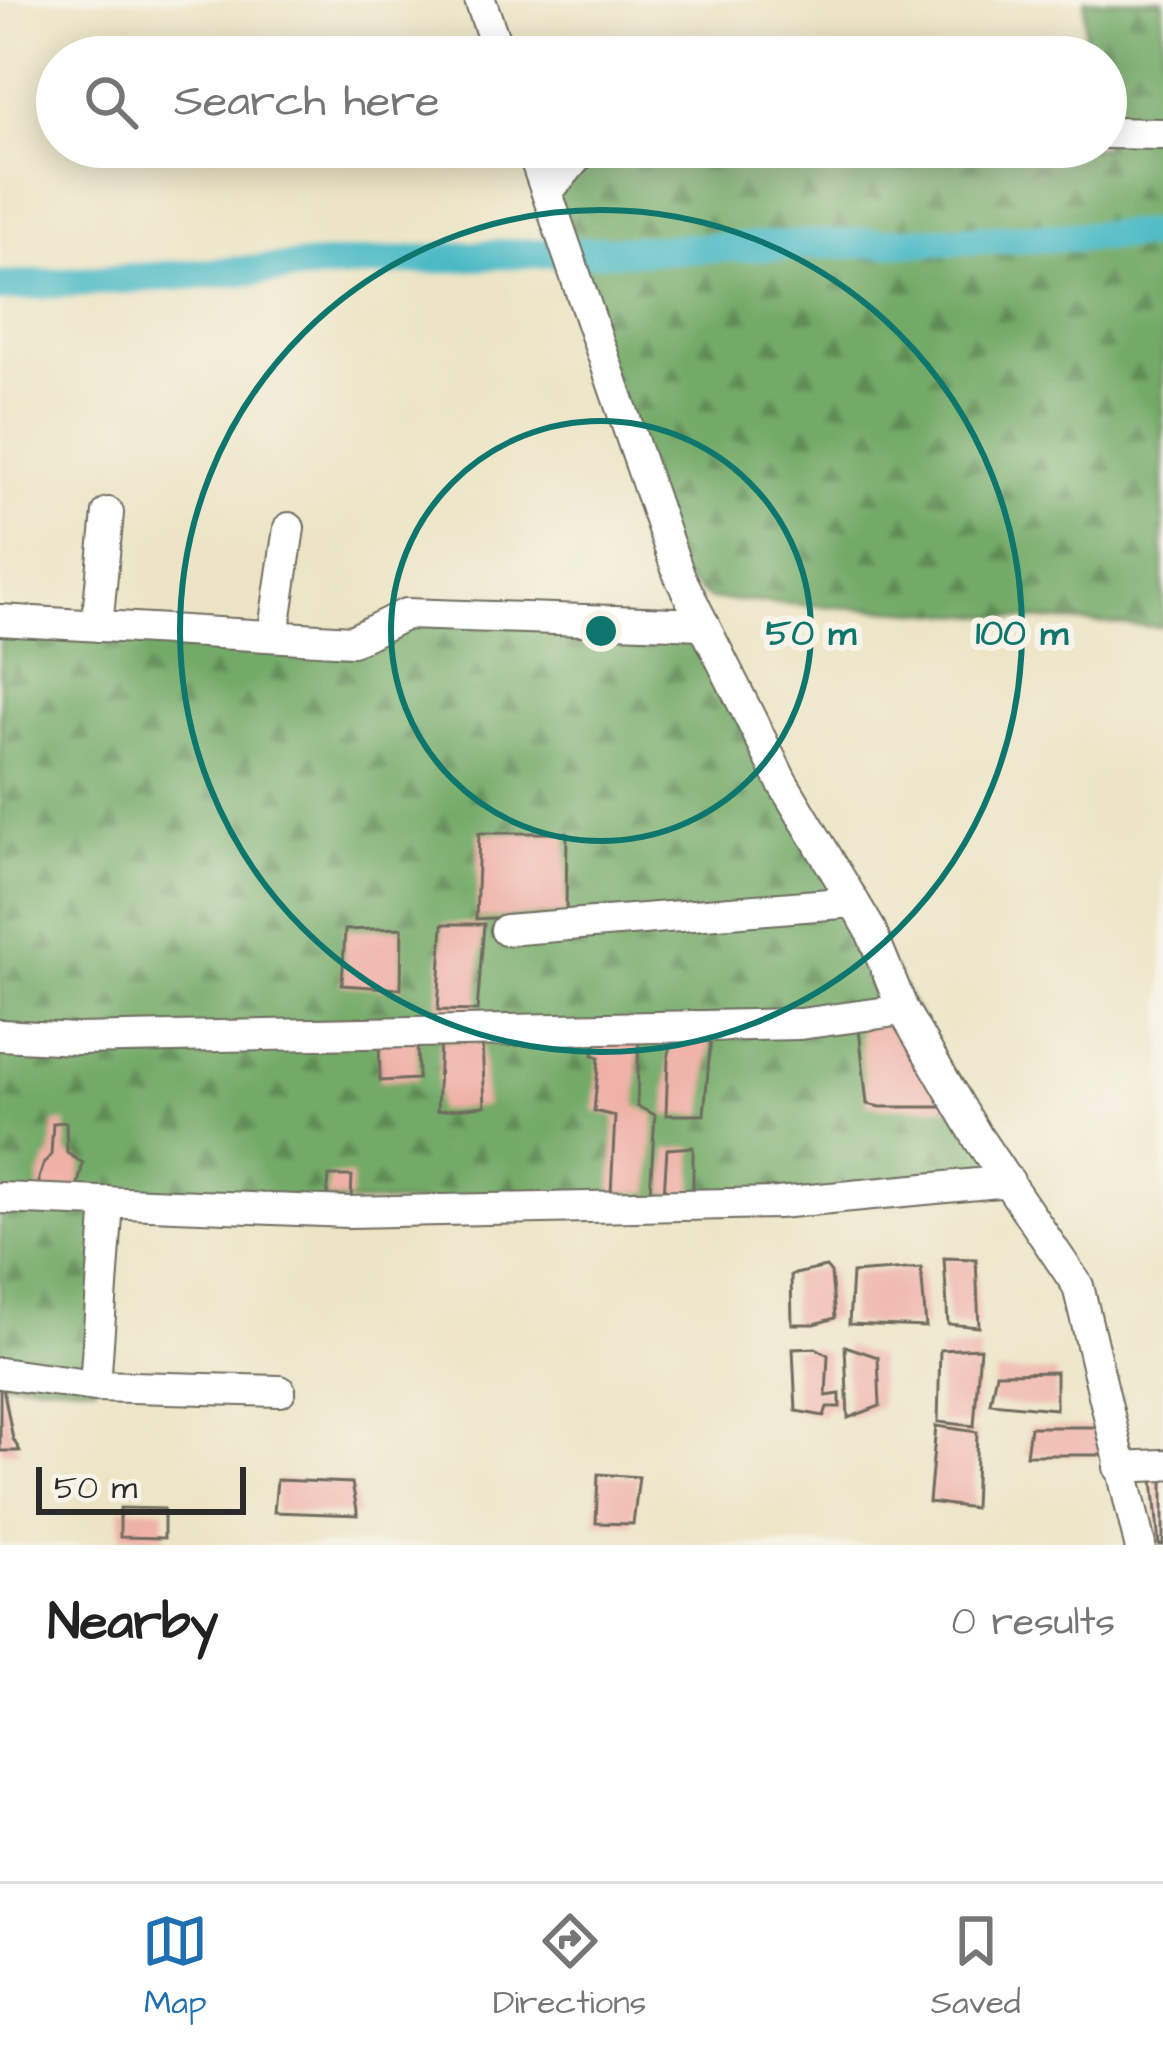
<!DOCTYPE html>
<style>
body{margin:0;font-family:"Architects Daughter",sans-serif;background:#f6f6f6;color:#222}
.scale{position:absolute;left:36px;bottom:30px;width:210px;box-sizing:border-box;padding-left:12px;border:6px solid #2b2b2b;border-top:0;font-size:33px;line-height:42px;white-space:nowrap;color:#2b2b2b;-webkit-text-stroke:9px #f7f3e8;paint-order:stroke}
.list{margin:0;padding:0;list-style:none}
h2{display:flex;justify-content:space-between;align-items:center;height:156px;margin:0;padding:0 48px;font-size:51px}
h2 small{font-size:39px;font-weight:400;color:#767676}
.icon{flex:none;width:66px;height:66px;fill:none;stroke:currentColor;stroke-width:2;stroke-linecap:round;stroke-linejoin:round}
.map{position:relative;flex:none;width:1163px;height:1545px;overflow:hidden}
.search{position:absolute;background:#fff;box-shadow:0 6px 30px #0003;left:36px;right:36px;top:36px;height:132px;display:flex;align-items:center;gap:30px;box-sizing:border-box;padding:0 42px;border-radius:66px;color:#767676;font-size:45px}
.sheet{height:336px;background:#fff}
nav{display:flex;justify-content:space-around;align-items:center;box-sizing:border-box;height:168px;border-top:3px solid #e0e0e0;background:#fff;font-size:33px;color:#767676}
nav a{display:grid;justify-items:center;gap:6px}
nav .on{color:#1f6fb2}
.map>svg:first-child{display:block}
</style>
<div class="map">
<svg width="1163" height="1545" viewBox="0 0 1163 1545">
<defs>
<pattern id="forest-firs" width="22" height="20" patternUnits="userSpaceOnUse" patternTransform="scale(3)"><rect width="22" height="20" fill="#73aa67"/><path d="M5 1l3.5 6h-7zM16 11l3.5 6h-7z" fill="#5f8b55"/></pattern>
</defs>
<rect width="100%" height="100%" fill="#f7f3e8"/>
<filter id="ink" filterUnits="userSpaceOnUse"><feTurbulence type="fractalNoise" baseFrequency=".00833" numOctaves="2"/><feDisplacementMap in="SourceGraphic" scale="24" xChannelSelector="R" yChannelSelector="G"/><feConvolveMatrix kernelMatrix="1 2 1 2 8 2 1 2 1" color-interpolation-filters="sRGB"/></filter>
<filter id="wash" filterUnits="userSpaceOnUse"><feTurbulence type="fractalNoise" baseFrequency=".004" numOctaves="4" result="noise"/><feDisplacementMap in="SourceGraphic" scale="48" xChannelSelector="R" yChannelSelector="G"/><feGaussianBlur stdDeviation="2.7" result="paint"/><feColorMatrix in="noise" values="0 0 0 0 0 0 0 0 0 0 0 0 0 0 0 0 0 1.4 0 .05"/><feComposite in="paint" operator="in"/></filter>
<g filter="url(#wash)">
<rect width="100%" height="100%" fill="#ece4c4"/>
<path fill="url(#forest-firs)" stroke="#4f6a49" stroke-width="3" d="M1085,0H1163V627L710,599L679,575L547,192L586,147H1106V57H1084Z
M406,614L704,624L1009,1181L778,1203L108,1202L95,1386L0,1381V620L352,641Z"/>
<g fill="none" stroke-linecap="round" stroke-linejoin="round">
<path stroke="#4cbac5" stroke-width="30" d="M0,287L505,254L1163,234"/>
</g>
<g id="blocks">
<path fill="#efb1a7" d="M479,833H567L566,914L476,919Z
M443,924H484L477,1011L438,1010Z
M402,928L401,989L342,985L345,930Z
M898,1018L953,1107H880L867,1104L859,1029Z
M598,1034H639L637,1106L655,1115L650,1192L611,1194L615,1116L594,1111L599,1057L593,1055Z
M711,1037L704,1115H666L668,1058L672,1040Z
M417,1038L418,1079L380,1081L379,1039Z
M440,1040L482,1042L485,1106L437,1111Z
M66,1122L67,1153L83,1163L74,1201L39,1199V1178L44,1163L51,1155L53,1123Z
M693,1147V1193L664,1195L667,1149Z
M329,1176H352L351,1199H327Z
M944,1258L976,1259L979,1327L948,1324Z
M826,1267L831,1273L835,1318L815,1324H792L791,1275Z
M921,1268L926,1327L849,1324L852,1273Z
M845,1346L878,1357L880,1406L848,1418Z
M816,1348L828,1355L826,1396L840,1394V1407H827L824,1416L796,1411L793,1349Z
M980,1348L974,1426L938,1422L940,1350Z
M1056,1372V1409L990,1403L996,1373Z
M0,1382H2L13,1439L20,1451H0Z
M936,1426L977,1432L974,1508L929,1502Z
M1030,1427H1102L1107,1455H1026Z
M598,1474L639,1477L633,1524L596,1523Z
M1163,1478V1545H1159L1153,1479Z
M277,1480L352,1483L358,1515L274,1512Z
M120,1508L164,1509V1538L120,1537Z"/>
</g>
</g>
<g filter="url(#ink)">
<use href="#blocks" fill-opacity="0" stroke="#6f6c61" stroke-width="3"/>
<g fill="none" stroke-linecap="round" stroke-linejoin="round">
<defs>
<path id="minor" d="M480,0L500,57
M1106,133L1163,134
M531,147L679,575L782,782L870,929L903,1010L978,1138L1078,1286L1140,1545
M547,192L586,147
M0,620L352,641L406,614L704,624
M97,626L108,513
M273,636L289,528
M506,930L854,902
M0,1035L77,1039L800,1024L903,1010
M0,1198L348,1212L778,1203L1009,1181
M0,1373L95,1386L280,1391
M95,1386L108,1202
M1119,1467L1163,1465"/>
</defs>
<use href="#minor" stroke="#6f6c61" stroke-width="34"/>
<use href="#minor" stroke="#fff" stroke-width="30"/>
</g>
</g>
<g fill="none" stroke="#0f766e" stroke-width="6">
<circle cx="601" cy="631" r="210"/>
<circle cx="601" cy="631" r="421"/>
</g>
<circle cx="601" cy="631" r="18" fill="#0f766e" stroke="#f7f3e8" stroke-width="6"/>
<g font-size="36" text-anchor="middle" font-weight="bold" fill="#0f766e" stroke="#f7f3e8" stroke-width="12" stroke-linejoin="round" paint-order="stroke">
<text x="811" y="644">50 m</text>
<text x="1022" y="644">100 m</text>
</g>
</svg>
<div class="scale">50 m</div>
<div class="search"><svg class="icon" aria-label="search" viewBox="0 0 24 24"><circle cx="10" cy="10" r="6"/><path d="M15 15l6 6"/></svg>Search here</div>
</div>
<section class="sheet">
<h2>Nearby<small>0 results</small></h2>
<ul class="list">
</ul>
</section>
<nav>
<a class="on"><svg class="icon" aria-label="map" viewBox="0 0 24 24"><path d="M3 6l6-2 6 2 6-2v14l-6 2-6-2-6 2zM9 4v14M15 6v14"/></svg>Map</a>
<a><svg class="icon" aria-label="directions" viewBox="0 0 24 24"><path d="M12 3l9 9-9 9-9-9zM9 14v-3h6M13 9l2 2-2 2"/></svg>Directions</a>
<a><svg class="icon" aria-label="saved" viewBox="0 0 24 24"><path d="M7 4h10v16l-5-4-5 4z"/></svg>Saved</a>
</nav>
